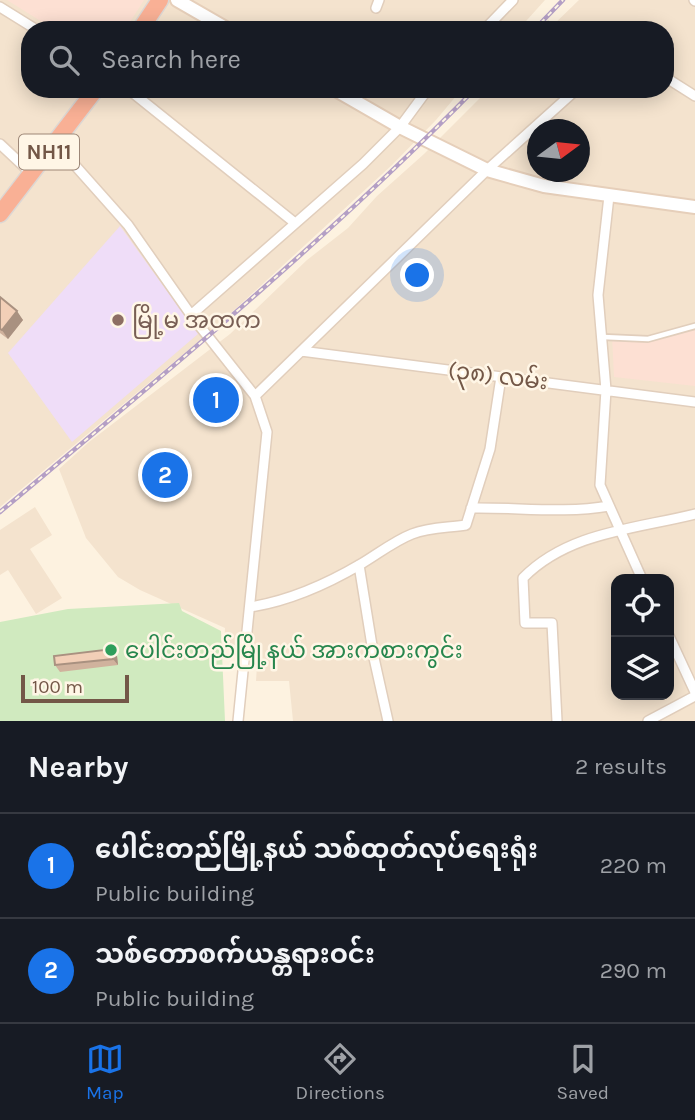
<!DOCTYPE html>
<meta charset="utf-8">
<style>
body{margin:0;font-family:Karla,"Noto Sans Myanmar",sans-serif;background:#20242c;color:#f1f3f6}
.controls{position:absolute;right:21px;bottom:21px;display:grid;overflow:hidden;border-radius:14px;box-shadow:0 4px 18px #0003}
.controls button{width:63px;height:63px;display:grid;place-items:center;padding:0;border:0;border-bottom:2px solid #363941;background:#171b24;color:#f1f3f6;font:35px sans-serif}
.compass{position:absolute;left:527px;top:119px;width:63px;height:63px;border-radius:50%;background:#171b24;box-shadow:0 4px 18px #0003;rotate:75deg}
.scale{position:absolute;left:21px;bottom:18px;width:108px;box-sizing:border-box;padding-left:7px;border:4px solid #735747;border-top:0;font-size:19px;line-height:24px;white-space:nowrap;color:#735747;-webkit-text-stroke:5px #fff6e6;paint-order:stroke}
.you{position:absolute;left:418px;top:276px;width:24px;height:24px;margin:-18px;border:5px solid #fff;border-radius:50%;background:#1a73e8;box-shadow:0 0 0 10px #1a73e833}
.badge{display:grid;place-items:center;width:46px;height:46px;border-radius:50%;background:#1a73e8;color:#fff;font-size:23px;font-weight:700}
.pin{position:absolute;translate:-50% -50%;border:4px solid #fff;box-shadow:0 2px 7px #0006}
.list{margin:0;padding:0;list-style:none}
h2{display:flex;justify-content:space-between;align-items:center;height:91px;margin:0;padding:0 28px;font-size:30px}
h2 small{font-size:23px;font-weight:400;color:#9ea1a6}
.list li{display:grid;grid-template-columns:46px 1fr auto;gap:21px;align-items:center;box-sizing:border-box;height:105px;padding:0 28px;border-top:2px solid #363941}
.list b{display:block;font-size:26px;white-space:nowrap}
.list p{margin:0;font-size:23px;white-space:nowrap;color:#9ea1a6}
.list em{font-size:23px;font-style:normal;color:#9ea1a6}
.icon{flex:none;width:38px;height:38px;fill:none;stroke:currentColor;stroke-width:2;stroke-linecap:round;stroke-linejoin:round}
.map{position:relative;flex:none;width:695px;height:721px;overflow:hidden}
.search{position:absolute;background:#171b24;box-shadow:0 4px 18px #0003;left:21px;right:21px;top:21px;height:77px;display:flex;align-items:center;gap:18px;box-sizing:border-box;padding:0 24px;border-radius:28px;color:#9ea1a6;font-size:26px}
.sheet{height:301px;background:#171b24}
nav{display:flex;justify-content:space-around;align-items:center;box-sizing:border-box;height:98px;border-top:2px solid #363941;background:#171b24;font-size:19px;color:#9ea1a6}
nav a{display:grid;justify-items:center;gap:4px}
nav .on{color:#1a73e8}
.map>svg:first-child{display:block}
</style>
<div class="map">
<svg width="695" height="721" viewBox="0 0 695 721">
<rect width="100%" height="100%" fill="#fdf2e0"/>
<path fill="#f4e3ce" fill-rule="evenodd" d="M0,0H545L518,30H30V89H462L436,120L392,165L217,326L0,507Z
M579,0H695V721H293L289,681H256L258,649L224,643L225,628L140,590L118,577L86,538L59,469L89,442L230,334L307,260L348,228L377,196L424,154L489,89H665V30H548ZM538,130H580V172H538ZM616,579H669V695H616Z
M35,507L52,535L30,549L62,598L36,614L8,570L0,575V530Z"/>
<path fill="#fde0d3" d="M7,0H144L125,30H55Z
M695,328V386L614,377L612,335L651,336Z"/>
<path fill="#efddf8" d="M120,226L198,334L72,442L8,353Z"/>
<path fill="#d0eabf" d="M179,603L182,611L221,631L225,721H0V622L68,609Z"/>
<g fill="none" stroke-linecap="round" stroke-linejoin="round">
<defs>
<path id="lane" d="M603,337L648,339L695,326"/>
<path id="street" d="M694,0L695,1
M0,7L37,30
M376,8L379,0
M484,30L513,0
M665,77L695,96
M128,89L295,223
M0,144L32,174
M56,144L128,225L191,315L255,396L267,432L238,721
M609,196L598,295L606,390L600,485L642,579
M191,315L363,164L400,127L428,89
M301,351L695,402
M255,396L487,170L577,89
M471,508C517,507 563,514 609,506
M359,565L374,658L388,721
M250,607C289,601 327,584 361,564C378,554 394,541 412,534C430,527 447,528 466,525L490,449L501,377
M669,636L695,692
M557,721L552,623H525L523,578C568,532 635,529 695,514
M648,721L695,696"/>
<path id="secondary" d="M177,0L229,30
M334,89L400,127L487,170L544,186L695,207"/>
<path id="highway" d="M140,30L160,0
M0,214L96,89"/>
</defs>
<use href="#lane" stroke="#e1cebc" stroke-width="8"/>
<use href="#street" stroke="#e1cebc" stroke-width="12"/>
<use href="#secondary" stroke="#e6cfba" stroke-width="16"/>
<use href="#highway" stroke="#ddd7d3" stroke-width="19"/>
<use href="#lane" stroke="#fff" stroke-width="4.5"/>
<use href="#street" stroke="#fff" stroke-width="9"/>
<use href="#secondary" stroke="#fff" stroke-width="12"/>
<use href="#highway" stroke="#f9b095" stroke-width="16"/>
<defs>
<path id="rail" d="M534,30L563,0
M0,512C162,376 327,240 475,89"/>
</defs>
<use href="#rail" stroke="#b49fc5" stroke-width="4.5"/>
<use href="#rail" stroke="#fff6e6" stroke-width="2" stroke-dasharray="5" stroke-linecap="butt"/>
</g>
<path fill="#d0b29d" d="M0,297L23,320L8,339L0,333Z
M112,649L117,656L118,665L60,672L55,665Z"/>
<path fill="#a99180" d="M17,311L23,320L8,339L2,330Z
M112,649L117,656L118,665L113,659Z"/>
<path fill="#f2cfb7" stroke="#a99180" stroke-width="2" d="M548,22L555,30H540Z
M0,297L17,311L2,330L0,329Z
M112,649L113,659L55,665L54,656Z"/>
<circle fill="#8d6e63" stroke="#fff6e6" stroke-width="2.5" cx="118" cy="320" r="7"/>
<circle fill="#2e9e5b" stroke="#fff6e6" stroke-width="2.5" cx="111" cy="650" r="7"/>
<g text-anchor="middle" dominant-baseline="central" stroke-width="5" stroke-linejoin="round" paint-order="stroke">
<rect fill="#fff6e6" stroke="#9d8777" stroke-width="2" x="19" y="134.5" width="60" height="35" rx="5"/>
<g font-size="21" font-weight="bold" fill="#735747">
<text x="49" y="152">NH11</text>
</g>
<g font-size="23" fill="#785e54" stroke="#fff6e6" text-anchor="start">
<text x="132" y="320">မြို့မ အထက</text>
</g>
<g font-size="23" fill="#735747" stroke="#fff6e6">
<text transform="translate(498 376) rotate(7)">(၃၈) လမ်း</text>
</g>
<g font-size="23" fill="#27864d" stroke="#fff6e6" text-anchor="start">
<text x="125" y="650">‌ပေါင်းတည်မြို့နယ် အားကစားကွင်း</text>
</g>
</g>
</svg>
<div class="controls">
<button><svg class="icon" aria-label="locate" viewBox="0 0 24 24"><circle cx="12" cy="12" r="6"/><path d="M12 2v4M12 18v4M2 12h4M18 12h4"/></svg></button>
<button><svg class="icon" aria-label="layers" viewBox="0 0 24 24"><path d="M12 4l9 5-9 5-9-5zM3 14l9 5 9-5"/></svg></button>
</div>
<svg class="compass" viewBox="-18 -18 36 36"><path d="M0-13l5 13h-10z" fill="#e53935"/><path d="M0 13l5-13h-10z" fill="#9ea1a6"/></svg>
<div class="scale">100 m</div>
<div class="you"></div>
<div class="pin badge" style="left:216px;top:400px">1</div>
<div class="pin badge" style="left:165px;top:475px">2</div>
<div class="search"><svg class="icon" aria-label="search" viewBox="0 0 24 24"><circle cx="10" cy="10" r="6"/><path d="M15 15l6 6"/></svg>Search here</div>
</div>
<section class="sheet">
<h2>Nearby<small>2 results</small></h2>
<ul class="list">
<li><span class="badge">1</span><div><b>ပေါင်းတည်မြို့နယ် သစ်ထုတ်လုပ်ရေးရုံး</b><p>Public building</p></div><em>220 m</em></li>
<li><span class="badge">2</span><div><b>သစ်တောစက်ယန္တရားဝင်း</b><p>Public building</p></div><em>290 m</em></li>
</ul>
</section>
<nav>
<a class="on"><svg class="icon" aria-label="map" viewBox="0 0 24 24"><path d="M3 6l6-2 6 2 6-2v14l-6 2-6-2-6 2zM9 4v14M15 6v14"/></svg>Map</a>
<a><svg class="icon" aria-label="directions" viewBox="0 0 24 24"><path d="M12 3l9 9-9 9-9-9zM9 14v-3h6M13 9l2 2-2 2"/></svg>Directions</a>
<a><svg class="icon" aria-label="saved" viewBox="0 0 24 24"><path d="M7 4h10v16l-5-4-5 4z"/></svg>Saved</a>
</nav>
